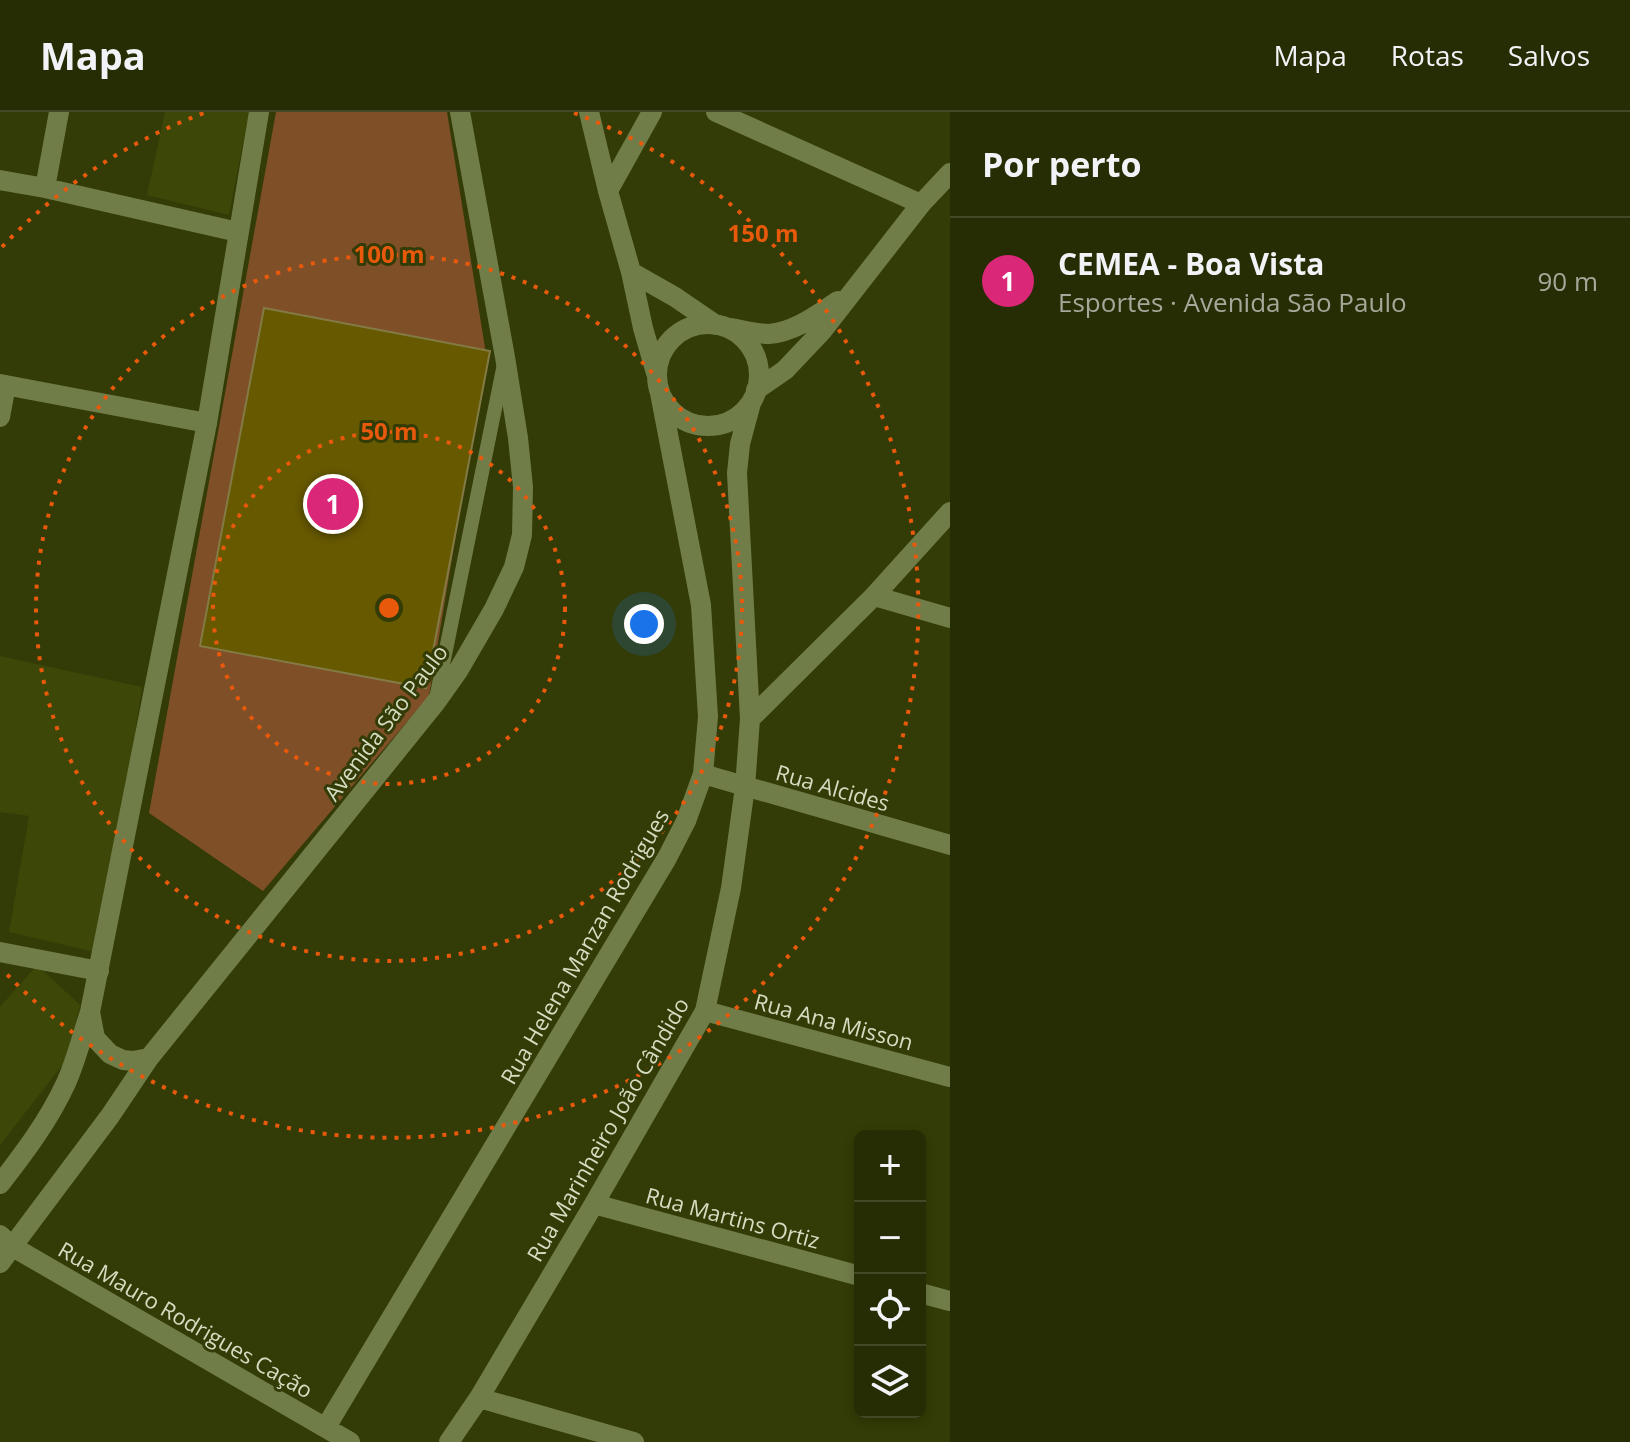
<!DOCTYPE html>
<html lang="pt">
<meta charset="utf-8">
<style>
body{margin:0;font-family:"Open Sans",sans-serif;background:#2e350e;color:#f1f3f6}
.controls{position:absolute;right:24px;bottom:24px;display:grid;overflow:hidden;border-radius:12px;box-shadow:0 4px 12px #0003}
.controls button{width:72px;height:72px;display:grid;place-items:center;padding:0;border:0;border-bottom:2px solid #424926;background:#262d04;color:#f1f3f6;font:40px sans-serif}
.you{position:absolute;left:644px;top:512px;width:28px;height:28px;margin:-20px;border:6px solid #fff;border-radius:50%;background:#1a73e8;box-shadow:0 0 0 12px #1a73e833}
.badge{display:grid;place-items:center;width:52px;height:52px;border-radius:50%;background:#db2777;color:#fff;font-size:26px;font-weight:700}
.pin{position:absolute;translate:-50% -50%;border:4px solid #fff;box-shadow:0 2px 8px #0006}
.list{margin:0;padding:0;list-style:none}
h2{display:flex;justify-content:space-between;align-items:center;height:104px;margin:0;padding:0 32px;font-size:34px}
h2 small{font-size:26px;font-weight:400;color:#a4a89a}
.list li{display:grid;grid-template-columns:52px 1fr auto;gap:24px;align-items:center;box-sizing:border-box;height:128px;padding:0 32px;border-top:2px solid #424926}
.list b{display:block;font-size:30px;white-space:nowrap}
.list p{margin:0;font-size:26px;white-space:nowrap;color:#a4a89a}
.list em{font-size:26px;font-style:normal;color:#a4a89a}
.icon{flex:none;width:44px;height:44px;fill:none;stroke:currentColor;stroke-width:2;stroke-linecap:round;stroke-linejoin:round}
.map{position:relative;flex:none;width:950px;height:1330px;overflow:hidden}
header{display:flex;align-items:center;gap:48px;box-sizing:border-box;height:112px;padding:0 40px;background:#262d04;border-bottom:2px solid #424926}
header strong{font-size:38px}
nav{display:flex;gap:44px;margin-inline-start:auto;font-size:28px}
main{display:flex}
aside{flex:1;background:#262d04}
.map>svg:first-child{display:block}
</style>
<header>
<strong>Mapa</strong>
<nav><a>Mapa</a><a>Rotas</a><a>Salvos</a></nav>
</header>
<main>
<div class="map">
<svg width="950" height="1330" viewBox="0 0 950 1330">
<rect width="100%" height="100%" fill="#333c06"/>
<path fill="#3d4707" d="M165,0H249L229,103L147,83Z
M0,544L142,575L120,723L99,841L9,820L29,704L0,700Z
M37,853L80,893L67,947L0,1033V895Z"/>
<path fill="#7f5028" d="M276,0H447L486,242L429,584L263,779L149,701Z"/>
<path fill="#665900" stroke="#837a44" stroke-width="2" d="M264,196L490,239L426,576L200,534Z"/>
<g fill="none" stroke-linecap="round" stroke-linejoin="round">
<path stroke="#717d49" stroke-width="14" d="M437,582L503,257"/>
<path stroke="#717d49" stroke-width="20" d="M589,0L608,79L631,160L643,216L656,261
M716,0L921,92
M0,68L45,76L238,120
M45,76L59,0
M608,79L652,0
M631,160L675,185L716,213
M657 263a51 51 0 1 1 102 0a51 51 0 1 1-102 0Z
M731,216C744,219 756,222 769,222C795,220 818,202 838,189
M0,272L207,311
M756,278L785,258L822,219L921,92L950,61
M0,305L6,273
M874,484L950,506
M750,607L874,484L950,400
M703,662L950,733
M0,840L99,859
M705,899L950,965
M594,1092L860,1164
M0,1123L13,1135L350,1330
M920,1181L950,1189
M479,1286L634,1330
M326,1315L667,746L686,709L703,662L708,605L701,493L660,281
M449,1330L479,1286L594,1092L705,899L731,776L745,675L750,607L737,361L740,332L751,291"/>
<path stroke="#717d49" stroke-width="20" d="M90,900L95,926L110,942L123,948L133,949L149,946
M0,1072C25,1040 49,1008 66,971C76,949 82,924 90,900L207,311L259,0
M0,1151L110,1004L149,946L436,590L458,559L494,497L514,455L522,423L523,375L518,326L505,245L460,0"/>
</g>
<g fill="none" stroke="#e8590c" stroke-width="4" stroke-dasharray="4 8">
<circle cx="389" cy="496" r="176"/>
<circle cx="389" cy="496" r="353"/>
<path d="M2 135A529 529 0 0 1 204 1M574 1A529 529 0 1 1 2 857"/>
</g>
<g text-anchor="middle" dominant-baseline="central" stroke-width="6" stroke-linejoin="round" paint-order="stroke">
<g font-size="22" fill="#d5dcc1" stroke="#333c06">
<text transform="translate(385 610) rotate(-53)">Avenida São Paulo</text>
<text transform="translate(833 675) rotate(16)">Rua Alcides</text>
<text transform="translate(584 834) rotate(-60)">Rua Helena Manzan Rodrigues</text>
<text transform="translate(834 909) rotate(15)">Rua Ana Misson</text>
<text transform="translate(607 1017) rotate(-60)">Rua Marinheiro João Cândido</text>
<text transform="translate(733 1105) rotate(15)">Rua Martins Ortiz</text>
<text transform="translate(186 1207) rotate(30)">Rua Mauro Rodrigues Cação</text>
</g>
</g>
<circle cx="389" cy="496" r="12" fill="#e8590c" stroke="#333c06" stroke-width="4"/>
<g font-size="24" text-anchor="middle" font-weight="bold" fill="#e8590c" stroke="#333c06" stroke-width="6" stroke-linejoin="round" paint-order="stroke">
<text x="763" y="130">150 m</text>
<text x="389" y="151">100 m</text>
<text x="389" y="328">50 m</text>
</g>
</svg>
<div class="controls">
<button>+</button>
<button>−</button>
<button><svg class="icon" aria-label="locate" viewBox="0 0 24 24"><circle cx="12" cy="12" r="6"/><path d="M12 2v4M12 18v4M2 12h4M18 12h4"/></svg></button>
<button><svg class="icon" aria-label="layers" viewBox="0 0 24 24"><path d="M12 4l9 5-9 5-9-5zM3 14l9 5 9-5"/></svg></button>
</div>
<div class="you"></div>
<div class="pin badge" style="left:333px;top:392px">1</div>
</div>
<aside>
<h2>Por perto<small></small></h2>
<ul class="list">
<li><span class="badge">1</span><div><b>CEMEA - Boa Vista</b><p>Esportes · Avenida São Paulo</p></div><em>90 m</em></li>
</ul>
</aside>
</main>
